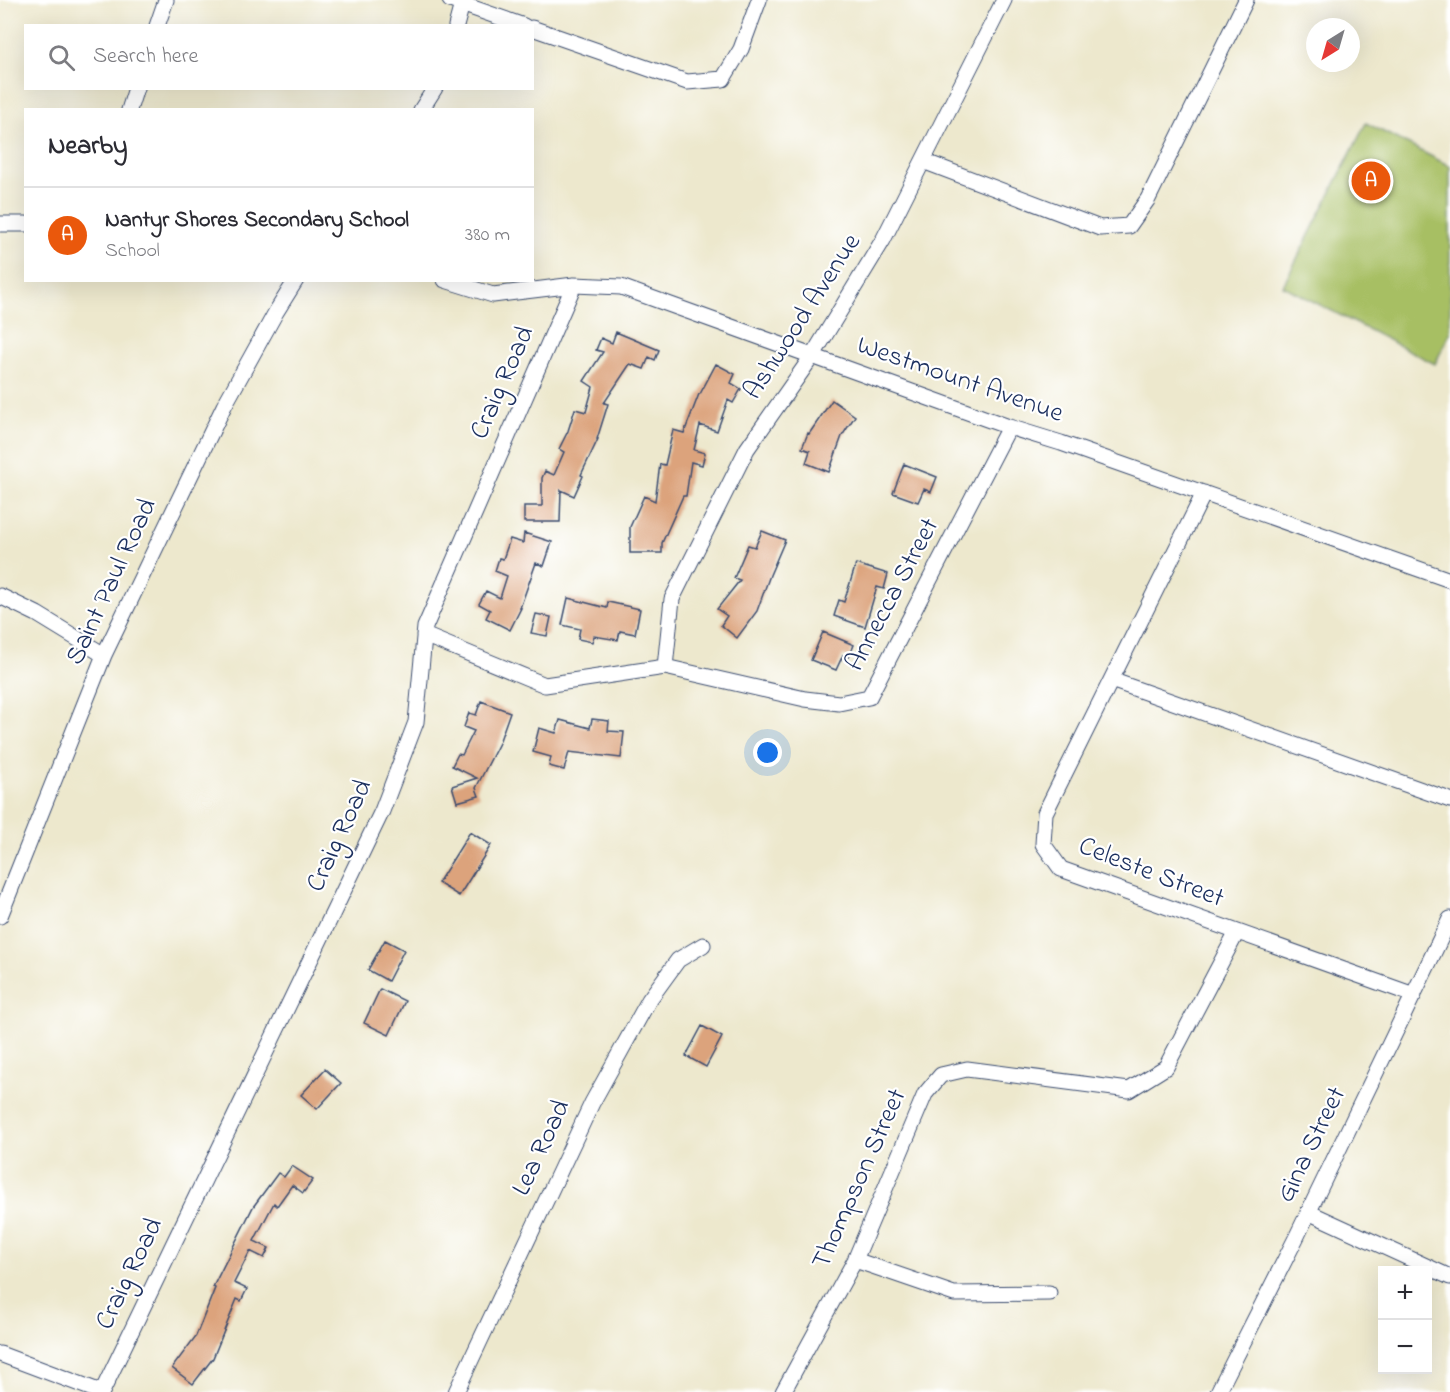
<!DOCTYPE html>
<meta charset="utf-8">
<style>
body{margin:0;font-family:"Indie Flower",sans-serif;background:#f2f2f3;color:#2b2b33}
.controls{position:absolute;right:18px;bottom:18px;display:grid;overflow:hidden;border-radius:0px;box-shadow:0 6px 24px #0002}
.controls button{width:54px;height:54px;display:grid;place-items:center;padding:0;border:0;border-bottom:2px solid #e1e1e2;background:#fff;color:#2b2b33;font:30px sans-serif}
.compass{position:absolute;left:1306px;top:18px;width:54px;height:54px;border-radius:50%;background:#fff;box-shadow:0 6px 24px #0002;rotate:217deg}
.you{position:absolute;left:768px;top:753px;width:21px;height:21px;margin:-15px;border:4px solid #fff;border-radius:50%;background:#1a73e8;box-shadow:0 0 0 9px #1a73e833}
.badge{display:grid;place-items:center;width:39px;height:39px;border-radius:50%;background:#ea580c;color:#fff;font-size:20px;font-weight:700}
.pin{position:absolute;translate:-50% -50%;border:3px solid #fff;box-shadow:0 2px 6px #0006}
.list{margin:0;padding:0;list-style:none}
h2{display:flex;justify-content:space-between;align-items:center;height:78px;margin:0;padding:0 24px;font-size:26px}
h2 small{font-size:20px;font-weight:400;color:#7c7c81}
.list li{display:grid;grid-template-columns:39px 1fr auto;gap:18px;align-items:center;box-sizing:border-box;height:96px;padding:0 24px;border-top:2px solid #e1e1e2}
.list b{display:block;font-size:22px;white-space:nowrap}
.list p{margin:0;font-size:20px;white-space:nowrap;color:#7c7c81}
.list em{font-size:20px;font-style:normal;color:#7c7c81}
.icon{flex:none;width:33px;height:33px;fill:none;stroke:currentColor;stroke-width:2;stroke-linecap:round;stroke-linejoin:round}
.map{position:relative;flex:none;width:1450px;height:1392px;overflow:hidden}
.search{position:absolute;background:#fff;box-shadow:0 6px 24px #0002;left:24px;top:24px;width:510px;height:66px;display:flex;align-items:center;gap:15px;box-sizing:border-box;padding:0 21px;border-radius:0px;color:#7c7c81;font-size:22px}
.panel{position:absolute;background:#fff;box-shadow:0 6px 24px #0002;left:24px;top:108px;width:510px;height:174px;border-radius:0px}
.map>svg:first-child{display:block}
</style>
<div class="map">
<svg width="1450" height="1392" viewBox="0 0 1450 1392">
<rect width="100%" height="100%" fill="#fff"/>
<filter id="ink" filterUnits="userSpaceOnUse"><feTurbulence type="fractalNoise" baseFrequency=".0167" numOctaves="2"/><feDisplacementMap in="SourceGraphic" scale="12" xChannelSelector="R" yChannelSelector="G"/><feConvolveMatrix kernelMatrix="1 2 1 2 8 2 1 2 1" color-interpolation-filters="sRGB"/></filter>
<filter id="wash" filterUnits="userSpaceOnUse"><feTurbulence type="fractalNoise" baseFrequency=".008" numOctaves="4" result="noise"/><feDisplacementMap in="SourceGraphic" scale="24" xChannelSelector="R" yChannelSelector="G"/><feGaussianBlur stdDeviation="1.35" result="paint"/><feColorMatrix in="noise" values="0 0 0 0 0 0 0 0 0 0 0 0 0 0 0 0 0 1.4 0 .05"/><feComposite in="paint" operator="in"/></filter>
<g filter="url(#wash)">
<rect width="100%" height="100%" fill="#ede8cd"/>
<path fill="#a7bf64" stroke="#617761" stroke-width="1.5" d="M1366,123L1450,166V333L1435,364L1283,286Z"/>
<g id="blocks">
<path fill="#dca37c" d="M616,332L659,350L655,360L649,357L644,369L630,364L604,403L608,404L597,439H598L581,475L583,476L574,496L561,490L560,522H524V506H542V478L545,471L554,475L564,452L559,449L568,431L575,409L586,412L593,387L584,381L603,352L596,350L601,338L612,343Z
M716,364L735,374L731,383L741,389L733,403L728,400L717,431L700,425L694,450L705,453L702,465L691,462L686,496H683L662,543V553H630V527L644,496L655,501L660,464L665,465L673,430L684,433L699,394H700Z
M832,400L855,416L842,436L829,472L806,463L810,451L802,448L808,433L809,434Z
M904,464L937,477L931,492L924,489L918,502L893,493Z
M762,531L785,540L770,575L757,611L737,638L721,625L727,616L717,609L740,580L734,578L748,545L755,547Z
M524,533L552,542L544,566L536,563L520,608H521L510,630L486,618L490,610L479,604L486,591L500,598L507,576L495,571L499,558L503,559L510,539L523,543Z
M856,564L888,574L884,589L877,587L865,627L834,616L839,600L844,602Z
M568,598L607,608L608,602L640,609L635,634L620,631L618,640L594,636L592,642L578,639L580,629L562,625Z
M536,614L551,617L547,636L531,633Z
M823,632L854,645L849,657L843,655L836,670L811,660Z
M481,701L510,712L499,743L476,788L479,796L457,802L452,786L477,778L452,766L458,754L462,755L474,731L464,727L469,713L476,715Z
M592,719L609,721L608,731L624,732L621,758L569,752L564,770L549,766L551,757L533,752L539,728L556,733L560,720L590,728Z
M470,832L491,845L459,896L438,883Z
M385,940L404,950L388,981L368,970Z
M380,989L405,1001L389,1035L364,1023Z
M702,1026L722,1037L706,1067L686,1056Z
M325,1069L341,1083L317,1109L301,1095Z
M292,1166L313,1180L303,1193L292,1185L277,1206L274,1203L254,1241L269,1248L264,1258L250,1251L234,1283L247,1289L241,1301L237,1299L213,1358L193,1384L172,1368L196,1336L215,1288L213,1287L253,1207L278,1173L284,1177Z"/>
</g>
</g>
<g filter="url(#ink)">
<use href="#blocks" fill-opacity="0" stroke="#3a4b6f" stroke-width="1.5"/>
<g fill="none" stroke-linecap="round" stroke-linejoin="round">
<defs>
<path id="street" d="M450,0L524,26
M157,26L166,0
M456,26L462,4
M532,28L687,82L723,79L741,49L759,0
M129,110L136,88
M421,110L435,88
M923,161L1100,228L1129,226L1148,199L1246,0
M0,224H26
M445,280L493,295L574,285L621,287L1009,427L1061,443L1450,580
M1204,493L1045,813L1043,844L1061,869L1414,995
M0,596L37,614L104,655
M424,635L545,685L665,667L805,699L839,703L869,697L1009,427
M665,667L672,599L747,449L813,355L883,240L1004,0
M1111,680L1450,800
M0,916L104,655L224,406L276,312L296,280
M1308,1212L1450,1277
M855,1260L954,1294L1049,1293
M0,1354L101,1392
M102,1392L382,811L416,722L425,627L574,285
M456,1392L592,1103L649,1000L678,960L703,945
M783,1392L855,1260L925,1094L941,1075L967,1069L1129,1090L1166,1067L1237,932
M1218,1392L1296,1238L1450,919"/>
</defs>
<use href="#street" stroke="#3a4b6f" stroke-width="17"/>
<use href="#street" stroke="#fff" stroke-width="15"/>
</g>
</g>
<g text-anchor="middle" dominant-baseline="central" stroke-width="4.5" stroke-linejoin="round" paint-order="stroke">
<g font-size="27" fill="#1b2f5e" stroke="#fff">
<text transform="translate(803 317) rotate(-57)">Ashwood Avenue</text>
<text transform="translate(960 380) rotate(19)">Westmount Avenue</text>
<text transform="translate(503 383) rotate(-66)">Craig Road</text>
<text transform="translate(112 582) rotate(-65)">Saint Paul Road</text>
<text transform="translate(893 595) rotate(-62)">Annecca Street</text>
<text transform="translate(340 836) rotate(-65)">Craig Road</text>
<text transform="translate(1151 873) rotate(21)">Celeste Street</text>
<text transform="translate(1312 1145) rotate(-64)">Gina Street</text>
<text transform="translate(542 1148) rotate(-65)">Lea Road</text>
<text transform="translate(860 1179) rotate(-66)">Thompson Street</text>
<text transform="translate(130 1274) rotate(-64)">Craig Road</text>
</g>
</g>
</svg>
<div class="controls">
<button>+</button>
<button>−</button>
</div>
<svg class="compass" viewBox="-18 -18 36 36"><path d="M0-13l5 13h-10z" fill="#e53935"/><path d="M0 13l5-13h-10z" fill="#7c7c81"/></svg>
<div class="you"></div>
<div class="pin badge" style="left:1371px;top:181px">A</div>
<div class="search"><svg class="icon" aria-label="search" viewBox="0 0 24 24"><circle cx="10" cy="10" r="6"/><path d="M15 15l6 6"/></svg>Search here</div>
<section class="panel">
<h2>Nearby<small></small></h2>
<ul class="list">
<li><span class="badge">A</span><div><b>Nantyr Shores Secondary School</b><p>School</p></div><em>380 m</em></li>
</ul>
</section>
</div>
